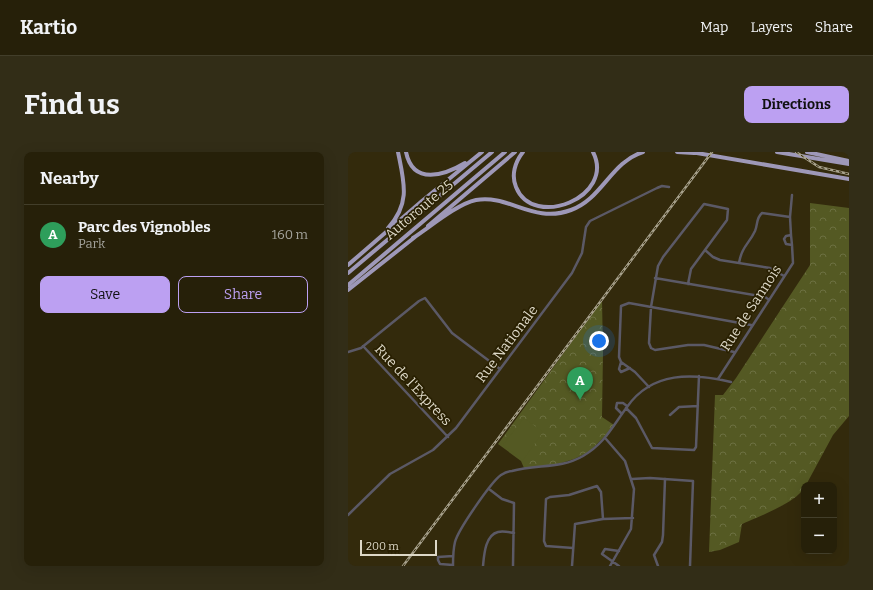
<!DOCTYPE html>
<meta charset="utf-8">
<style>
body{margin:0;font-family:Bitter,serif;background:#322d17;color:#f1f3f6}
.controls{position:absolute;right:12px;bottom:12px;display:grid;overflow:hidden;border-radius:8px;box-shadow:0 4px 16px #0002}
.controls button{width:36px;height:36px;display:grid;place-items:center;padding:0;border:0;border-bottom:1px solid #423e2a;background:#262009;color:#f1f3f6;font:20px sans-serif}
.scale{position:absolute;left:12px;bottom:10px;width:77px;box-sizing:border-box;padding-left:4px;border:2px solid #ddd8c7;border-top:0;font-size:11px;line-height:14px;white-space:nowrap;color:#ddd8c7;-webkit-text-stroke:3px #292002;paint-order:stroke}
.you{position:absolute;left:251px;top:189px;width:14px;height:14px;margin:-10px;border:3px solid #fff;border-radius:50%;background:#1a73e8;box-shadow:0 0 0 6px #1a73e833}
.badge{display:grid;place-items:center;width:26px;height:26px;border-radius:50%;background:#bca0f2;color:#fff;font-size:13px;font-weight:700}
.pin{position:absolute;translate:-50% -33px;filter:drop-shadow(0 1px 2px #0008)}
.pin::after{content:'';position:absolute;top:21px;width:14px;height:12px;background:inherit;clip-path:polygon(0 0,100% 0,50% 100%)}
.list{margin:0;padding:0;list-style:none}
h2{display:flex;justify-content:space-between;align-items:center;height:52px;margin:0;padding:0 16px;font-size:17px}
h2 small{font-size:13px;font-weight:400;color:#a4a39c}
.list li{display:grid;grid-template-columns:26px 1fr auto;gap:12px;align-items:center;box-sizing:border-box;height:60px;padding:0 16px;border-top:1px solid #423e2a}
.list b{display:block;font-size:15px;white-space:nowrap}
.list p{margin:0;font-size:13px;white-space:nowrap;color:#a4a39c}
.list em{font-size:13px;font-style:normal;color:#a4a39c}
.actions{display:flex;gap:8px;padding:12px 16px}
.actions a{flex:1;padding:9px 0;border:1px solid #bca0f2;border-radius:8px;text-align:center;font-size:14px;color:#bca0f2}
.actions .main{background:#bca0f2;color:#111}
.map{position:relative;flex:none;width:501px;height:414px;overflow:hidden;border-radius:8px}
header{display:flex;align-items:center;gap:24px;box-sizing:border-box;height:56px;padding:0 20px;background:#262009;border-bottom:1px solid #423e2a}
header strong{font-size:19px}
nav{display:flex;gap:22px;margin-inline-start:auto;font-size:14px}
.intro{display:flex;align-items:center;justify-content:space-between;box-sizing:border-box;height:96px;padding:0 24px}
h1{margin:0;font-size:28px}
.button{padding:10px 18px;border-radius:8px;background:#bca0f2;color:#111;font-size:14px;font-weight:700}
main{display:flex;gap:24px;padding:0 24px}
aside{flex:1;background:#262009;border-radius:8px;box-shadow:0 4px 16px #0002}
.map>svg:first-child{display:block}
</style>
<header>
<strong>Kartio</strong>
<nav><a>Map</a><a>Layers</a><a>Share</a></nav>
</header>
<div class="intro"><h1>Find us</h1><a class="button">Directions</a></div>
<main>
<aside>
<h2>Nearby<small></small></h2>
<ul class="list">
<li><span class="badge" style="background:#2e9e5b">A</span><div><b>Parc des Vignobles</b><p>Park</p></div><em>160 m</em></li>
</ul>
<div class="actions"><a class="main">Save</a><a>Share</a></div>
</aside>
<div class="map">
<svg width="501" height="414" viewBox="0 0 501 414">
<defs>
<pattern id="forest-crowns" width="20" height="18" patternUnits="userSpaceOnUse"><rect width="20" height="18" fill="#545923"/><path d="M2 6a3 3 0 1 1 6 0M12 15a3 3 0 1 1 6 0" fill="none" stroke="#6c7041"/></pattern>
</defs>
<rect width="100%" height="100%" fill="#332a0c"/>
<path fill="url(#forest-crowns)" d="M462,51L501,56V264L485,283L458,333H456C456,348 407,366 394,372L391,390L372,398L361,400L367,243H375L388,226L462,113Z
M254,148L255,200L254,265L266,273L259,285L257,284L241,300L226,307L210,312L176,316L173,309L150,292Z"/>
<path fill="#545923" d="M176,266L195,280L175,308L155,293Z"/>
<g fill="none" stroke-linecap="round" stroke-linejoin="round">
<path stroke="#5b5966" stroke-width="2.5" d="M443,83L444,93
M357,98L365,105L372,108L422,116L436,124
M391,111C394,94 401,92 407,79C410,72 408,66 414,61L442,65
M307,126L417,145L420,147
M340,132L343,117L379,68L380,57L356,52L315,105L310,114L303,155L301,191L303,196L307,198L340,193H356L386,200
M15,194L100,285
M0,200L13,196L71,149L77,146L104,181L152,217
M273,210L271,217L273,220L282,216
M370,227L445,111L444,93L438,92L436,87L438,84L443,83L442,65L444,43
M301,235L287,220L273,210L271,205L273,154L281,151L403,173
M278,256L288,266L304,296L346,298L348,295L351,224
M274,262L268,256L269,251H275L279,254
M322,263L331,255L350,254
M258,287L277,309L286,337L283,377L262,414
M284,327L302,326L345,329L342,414
M141,337L154,347L166,351L165,414
M0,363L42,322L85,298L108,276L224,121L234,101L238,75L242,69L309,36L314,34L321,35
M225,396L198,394L196,389L198,347L202,345L221,343L249,334L253,340L255,367
M105,404L90,405V408L92,412L105,413
M105,414C105,406 105,398 107,390C110,378 143,330 153,323C156,321 161,319 164,319C188,312 213,317 235,304C257,291 264,275 279,255C304,219 345,221 383,230
M135,414C136,404 137,383 150,380C155,379 161,380 166,381
M224,414L227,372L255,367L285,366
M271,414L254,402L257,397L271,399
M310,414L306,403L314,390L315,383L317,327"/>
<path stroke="#9e98b8" stroke-width="4" d="M58,0C65,34 97,23 117,11
M175,0C167,10 163,23 168,35C185,78 268,45 245,0
M329,0L346,1
M343,0L501,27
M429,0L501,12
M459,0L501,9
M80,74L167,0
M40,76C63,51 56,30 50,0
M46,79L65,60
M65,86C82,75 109,52 128,48C161,42 185,72 223,58C254,47 263,10 295,0
M0,113L74,49L134,0
M0,121L144,0
M0,133L157,0
M0,138L67,85"/>
<defs>
<path id="rail" d="M448,0L471,15L501,22
M55,414L364,0"/>
</defs>
<use href="#rail" stroke="#a8a28d" stroke-width="2.5"/>
<use href="#rail" stroke="#292002" stroke-width="1" stroke-dasharray="3" stroke-linecap="butt"/>
</g>
<g text-anchor="middle" dominant-baseline="central" stroke-width="3.5" stroke-linejoin="round" paint-order="stroke">
<g font-size="14" fill="#ddd8c7" stroke="#292002">
<text transform="translate(71 58) rotate(-40)">Autoroute 25</text>
<text transform="translate(403 156) rotate(-57)">Rue de Sannois</text>
<text transform="translate(159 192) rotate(-53)">Rue Nationale</text>
<text transform="translate(65 233) rotate(47)">Rue de l'Express</text>
</g>
</g>
</svg>
<div class="controls">
<button>+</button>
<button>−</button>
</div>
<div class="scale">200 m</div>
<div class="you"></div>
<div class="pin badge" style="left:232px;top:248px;background:#2e9e5b">A</div>
</div>
</main>
